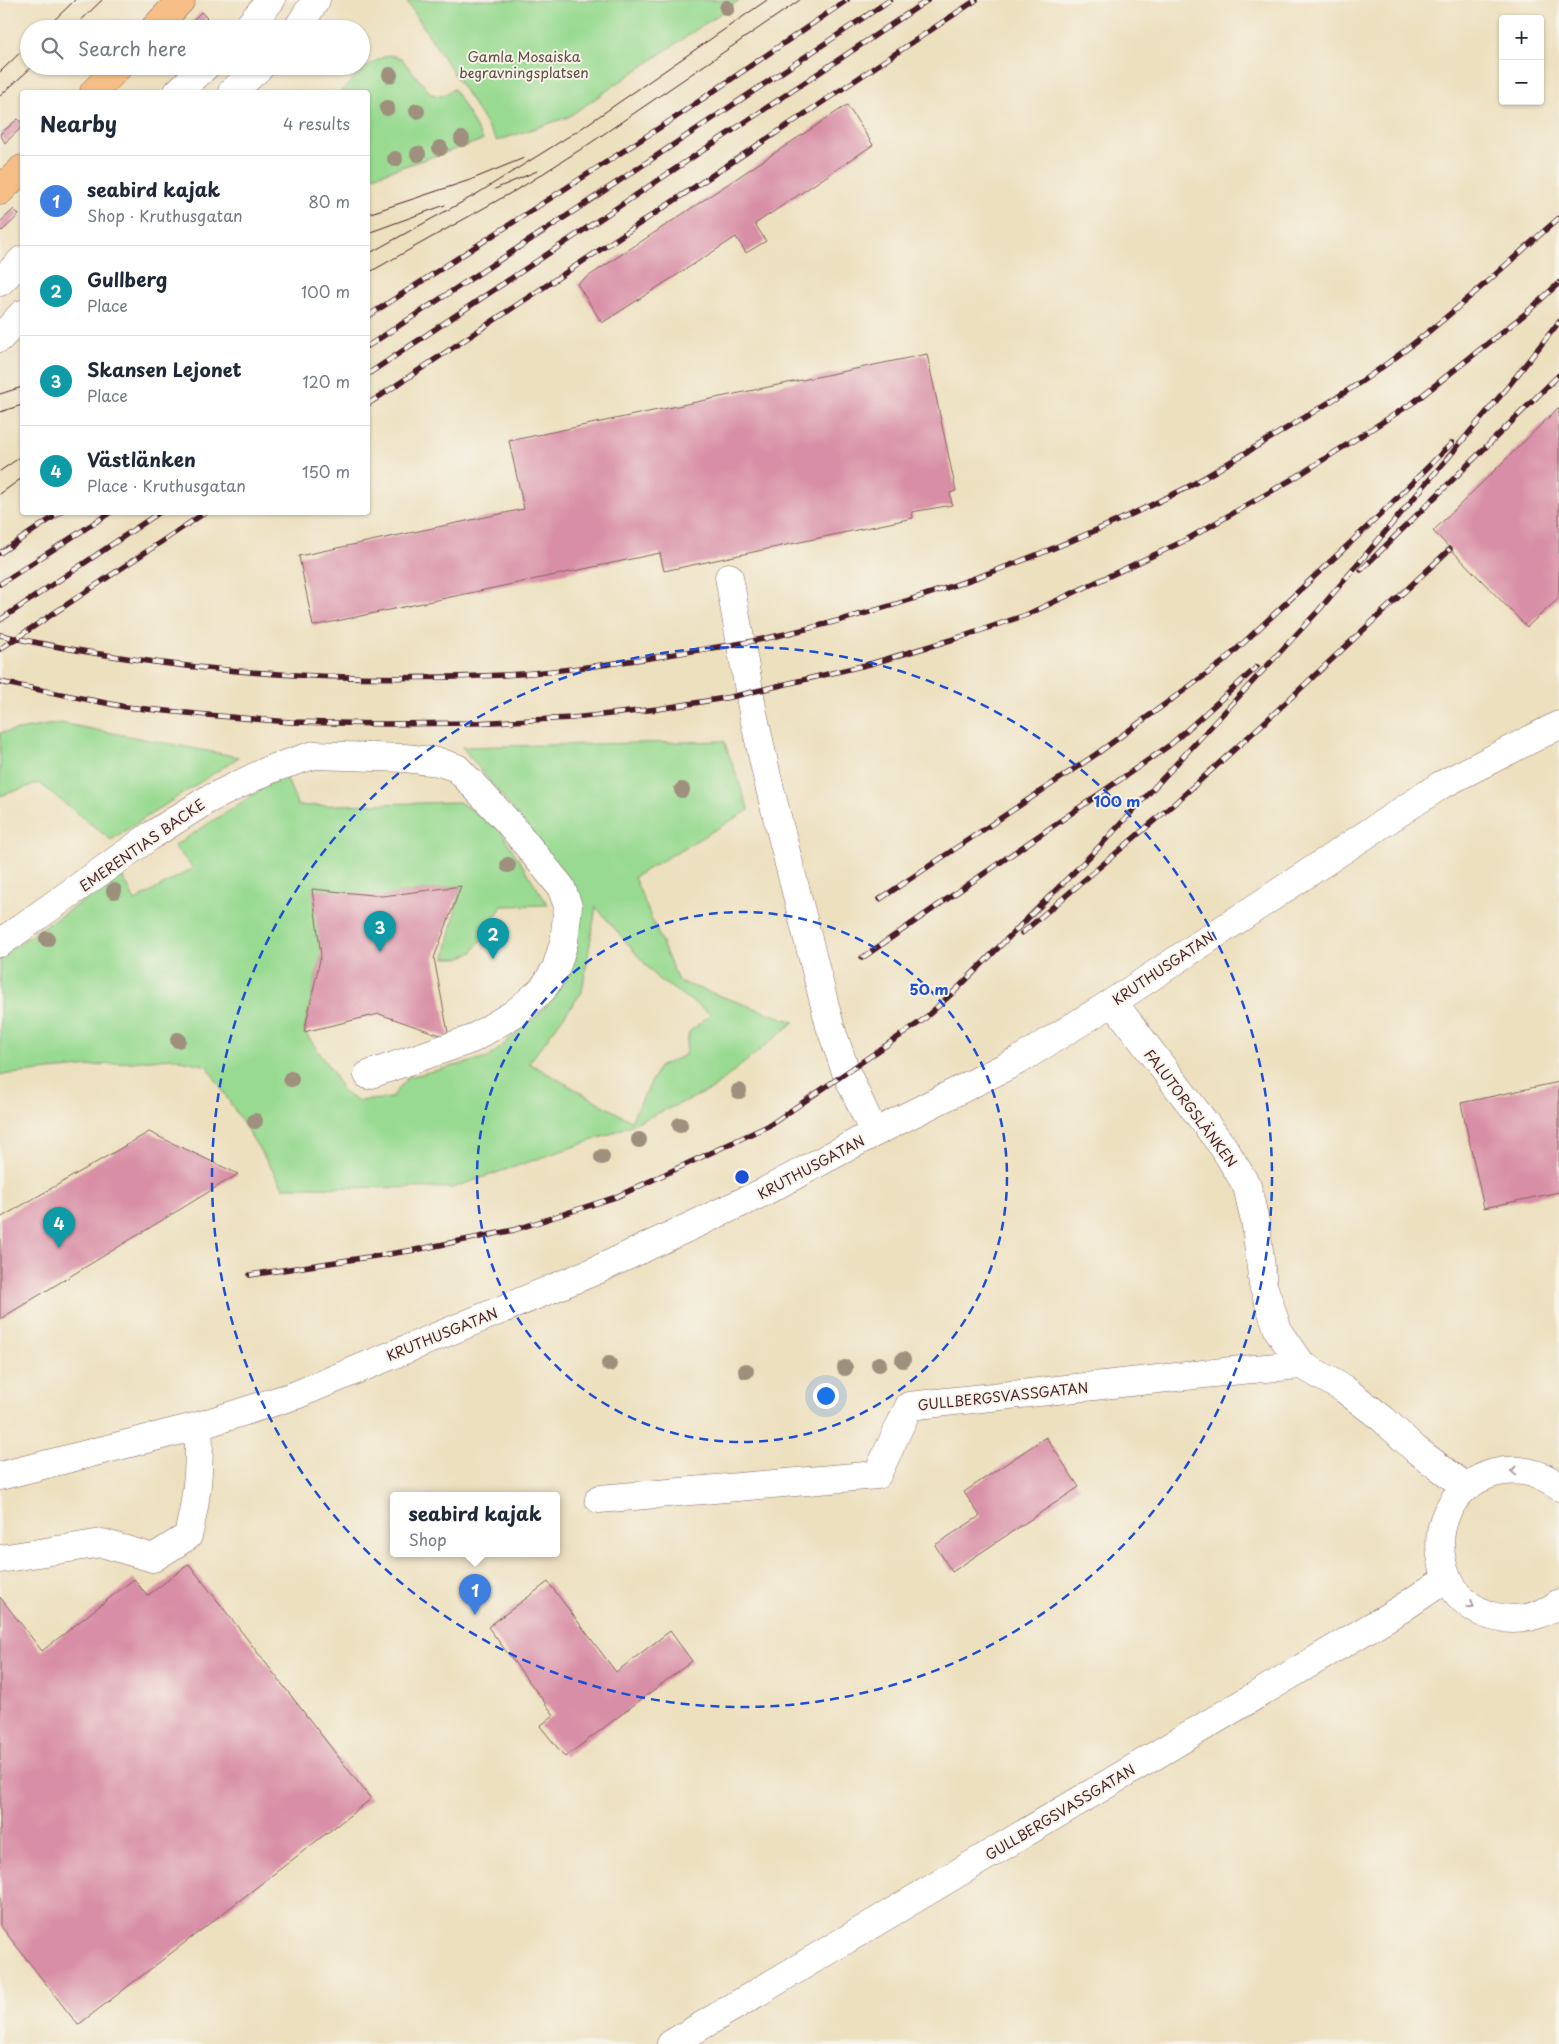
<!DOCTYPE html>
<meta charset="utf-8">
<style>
body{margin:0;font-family:"Playpen Sans",sans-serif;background:#f6f6f7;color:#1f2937}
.controls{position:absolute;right:15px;top:15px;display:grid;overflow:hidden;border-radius:5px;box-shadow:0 1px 4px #0004}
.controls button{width:45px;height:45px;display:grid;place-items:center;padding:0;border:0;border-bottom:1px solid #e0e1e3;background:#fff;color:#1f2937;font:25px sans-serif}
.you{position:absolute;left:825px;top:1395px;width:18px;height:18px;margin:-12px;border:4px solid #fff;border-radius:50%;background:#1a73e8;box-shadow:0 0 0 8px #1a73e833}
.badge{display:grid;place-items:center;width:32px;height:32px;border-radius:50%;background:#0b8043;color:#fff;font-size:16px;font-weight:700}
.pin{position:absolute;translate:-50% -41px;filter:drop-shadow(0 1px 2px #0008)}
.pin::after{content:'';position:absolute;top:26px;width:18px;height:15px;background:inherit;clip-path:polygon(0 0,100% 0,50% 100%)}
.popup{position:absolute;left:390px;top:1492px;width:170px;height:65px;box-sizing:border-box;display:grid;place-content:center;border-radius:5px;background:#fff;filter:drop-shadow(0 1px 4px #0005);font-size:16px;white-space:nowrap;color:#747a83}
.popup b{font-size:19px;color:#1f2937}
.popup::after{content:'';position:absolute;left:50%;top:100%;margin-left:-10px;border:10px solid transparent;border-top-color:#fff}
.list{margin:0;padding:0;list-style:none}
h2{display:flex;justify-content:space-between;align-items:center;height:65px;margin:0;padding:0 20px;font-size:21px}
h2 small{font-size:16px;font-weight:400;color:#747a83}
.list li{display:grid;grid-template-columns:32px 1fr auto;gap:15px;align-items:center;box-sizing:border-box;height:90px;padding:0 20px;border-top:1px solid #e0e1e3}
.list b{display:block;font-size:19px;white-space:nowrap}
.list p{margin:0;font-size:16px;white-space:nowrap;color:#747a83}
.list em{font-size:16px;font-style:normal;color:#747a83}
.icon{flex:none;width:28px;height:28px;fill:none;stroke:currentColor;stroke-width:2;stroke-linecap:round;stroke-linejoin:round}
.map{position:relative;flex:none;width:1559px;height:2044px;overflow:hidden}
.search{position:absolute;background:#fff;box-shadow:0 1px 4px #0004;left:20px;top:20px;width:350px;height:55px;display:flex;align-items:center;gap:12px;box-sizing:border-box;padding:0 18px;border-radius:28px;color:#747a83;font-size:19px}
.panel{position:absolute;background:#fff;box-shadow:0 1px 4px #0004;left:20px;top:90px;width:350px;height:425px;border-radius:5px}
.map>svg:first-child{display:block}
</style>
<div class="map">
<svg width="1559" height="2044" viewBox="0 0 1559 2044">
<rect width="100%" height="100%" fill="#f7f3e8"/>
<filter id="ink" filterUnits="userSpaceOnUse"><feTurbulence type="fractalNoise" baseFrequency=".02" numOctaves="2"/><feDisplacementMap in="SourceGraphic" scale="10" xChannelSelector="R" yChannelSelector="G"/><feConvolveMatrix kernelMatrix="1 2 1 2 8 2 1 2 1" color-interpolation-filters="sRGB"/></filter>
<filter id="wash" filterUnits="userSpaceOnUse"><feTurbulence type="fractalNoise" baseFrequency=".0096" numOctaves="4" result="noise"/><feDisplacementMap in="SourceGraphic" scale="20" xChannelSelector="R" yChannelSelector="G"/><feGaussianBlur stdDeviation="1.12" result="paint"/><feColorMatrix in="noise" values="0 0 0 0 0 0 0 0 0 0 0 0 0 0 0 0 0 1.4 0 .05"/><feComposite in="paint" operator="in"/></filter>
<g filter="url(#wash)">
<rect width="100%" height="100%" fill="#ede0bf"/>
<path fill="#98da91" stroke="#717c5e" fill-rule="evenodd" d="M406,0H740L568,117L497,141Z
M389,55L401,58L431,94L441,96L454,89L483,140L368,178V92H340C355,78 368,62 389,55Z
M60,723L239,757L111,840L39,783L0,796V733Z
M724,741L749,810L634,877L678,981L794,1022L711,1090L608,1135L452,1188L283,1187L207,1066L172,1058L0,1075V956L122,875L135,901L193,868L174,846L285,774L298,806L459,802L498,827L548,905L502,906L473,952L459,958H445L461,886L382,896L321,955L304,1031L332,1071L343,1092L357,1101L391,1098L408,1077L488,1058L539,1014L565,982L577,944L535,837L462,747ZM596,907L658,979L711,1014L689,1032L685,1055L659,1067L631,1121L529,1063L582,992Z"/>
<g id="blocks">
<path fill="#d88ea6" d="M201,12L207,18L196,29H184Z
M847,105L873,145L755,224L766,241L746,253L736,237L602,323L577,284Z
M18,119L22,123V127L5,143L0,134Z
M14,209L19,215L2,231L0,229V222Z
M927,354L956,491L950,493L952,505L912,512L913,518L664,571L660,553L313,626L299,556L524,509L509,441Z
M1559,407V598L1527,627L1433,531Z
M461,886L434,958L449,1038L379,1014L304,1032L321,955L312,889L382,896Z
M1559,1082V1192L1484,1208L1461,1103Z
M149,1132L238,1174L0,1319V1218Z
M1046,1437L1079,1487L952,1572L935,1545L980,1516L964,1492Z
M189,1564L371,1799L78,2025L0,1925V1597L42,1651L134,1579L147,1596Z
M548,1582L616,1672L670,1631L692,1661L565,1757L540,1726L554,1715L488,1627Z"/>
</g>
</g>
<g filter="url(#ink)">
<use href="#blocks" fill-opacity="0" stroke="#83635f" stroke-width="1"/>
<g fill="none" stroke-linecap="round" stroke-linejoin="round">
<defs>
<path id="minor" d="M246,29L271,0
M297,29L316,0
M178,92L206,66
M232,92L261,66
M0,282L22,260
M0,338L22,314
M729,577L753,713L768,781L830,1026L846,1072L874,1133
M0,943L152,835L207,800L271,769L314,755L405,758L439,762L457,768L509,823L561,887L568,906L564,942L556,968L543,989L515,1013L472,1039L368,1075
M1113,1002L1224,1148L1247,1186L1256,1226L1263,1285L1278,1330L1302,1365L1344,1389L1383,1419L1415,1449L1466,1487
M0,1476L198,1426L296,1395L597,1270L762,1193L874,1133L1019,1060L1113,1002L1441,785L1559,725
M1559,1487C1542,1472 1516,1467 1494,1473C1412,1497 1428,1618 1513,1619C1529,1619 1546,1613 1559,1603
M599,1499L877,1475L909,1406L1241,1370L1302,1365
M0,1559L102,1543L153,1558L188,1536C197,1499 201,1464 198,1426
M671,2044L1401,1609L1447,1578"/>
<path id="major" d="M154,29L181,0
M94,92L119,66
M0,191L22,169"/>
</defs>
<use href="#minor" stroke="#83635f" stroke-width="29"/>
<use href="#major" stroke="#83635f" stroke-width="29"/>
<use href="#minor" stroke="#fff" stroke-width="28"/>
<use href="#major" stroke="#f6be87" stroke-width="28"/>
<path stroke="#4a1f2b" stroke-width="1" d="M45,29L75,0
M72,29L102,0
M0,72L29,44
M0,96L33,66
M495,189L537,171
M368,214L470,180L524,158
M368,233L445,205
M368,254L475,195L579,130L767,0
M368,273L525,185L589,144L800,0
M0,394L22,387
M0,412L22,405
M0,471L22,456
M0,494L22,478"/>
<defs>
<path id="rail" d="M368,316L673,119L847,0
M368,346L556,223L890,0
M368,374L928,0
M368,404L976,0
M0,553L61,512
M1361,570L1559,375
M0,584L111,512
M0,620L160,512
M0,635C164,671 336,684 504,675C557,672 610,664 663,656C696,650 730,646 763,639C905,608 1053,555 1184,489C1206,478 1227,463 1249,451C1290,426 1332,402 1371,375C1438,329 1498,271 1559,218
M0,649L206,512
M0,682L126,707L207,715L290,722L385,724L474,723L572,718L658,709L731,697L870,664L964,636L1026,615L1186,540L1296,477L1414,402L1525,314L1559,283
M880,899L1095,755L1223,662L1380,515L1452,443
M1022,933L1175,803L1267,720L1450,549
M862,958L1170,745L1257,667
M250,1275L415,1250L514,1230L616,1197L770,1125L923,1020L959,987L1100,846L1319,610L1507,388L1559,322"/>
</defs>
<use href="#rail" stroke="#4a1f2b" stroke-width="5.5"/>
<use href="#rail" stroke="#f7f3e8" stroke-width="4" stroke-dasharray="11" stroke-linecap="butt"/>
</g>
<g fill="#9e907b">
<circle cx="727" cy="8" r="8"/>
<circle cx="390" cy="75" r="8"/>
<circle cx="387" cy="108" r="8"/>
<circle cx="417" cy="111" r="8"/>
<circle cx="462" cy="139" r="8"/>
<circle cx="440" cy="148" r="8"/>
<circle cx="418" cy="154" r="8"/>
<circle cx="395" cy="159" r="8"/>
<circle cx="682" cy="790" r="8"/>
<circle cx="508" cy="865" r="8"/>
<circle cx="114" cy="891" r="8"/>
<circle cx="47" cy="939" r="8"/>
<circle cx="178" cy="1040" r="8"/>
<circle cx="291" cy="1079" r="8"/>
<circle cx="739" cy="1091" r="8"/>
<circle cx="255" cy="1121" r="8"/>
<circle cx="680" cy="1125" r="8"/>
<circle cx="639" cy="1140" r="8"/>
<circle cx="602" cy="1157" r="8"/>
<circle cx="903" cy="1360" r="8"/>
<circle cx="609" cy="1364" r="8"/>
<circle cx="879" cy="1364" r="8"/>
<circle cx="845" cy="1368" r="8"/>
<circle cx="746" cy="1371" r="8"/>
</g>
<defs><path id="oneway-chevron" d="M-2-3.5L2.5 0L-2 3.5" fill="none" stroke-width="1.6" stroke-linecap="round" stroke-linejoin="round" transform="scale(1.25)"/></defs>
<g stroke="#ae9aa0">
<use href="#oneway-chevron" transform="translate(1514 1471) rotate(-179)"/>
<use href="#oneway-chevron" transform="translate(1471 1605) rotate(34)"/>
</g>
</g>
<g fill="none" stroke="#1d4ed8" stroke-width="2.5" stroke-dasharray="9 6">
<circle cx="742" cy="1177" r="265"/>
<circle cx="742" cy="1177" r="530"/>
</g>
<g text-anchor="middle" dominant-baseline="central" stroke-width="4" stroke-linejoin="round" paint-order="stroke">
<g font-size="14" fill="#5e4e44" stroke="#f7f3e8">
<text x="524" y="56">Gamla Mosaiska<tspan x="524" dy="16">begravningsplatsen</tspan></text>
</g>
<g font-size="14" fill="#4a1f2b" stroke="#f7f3e8">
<text transform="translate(142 845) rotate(-35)">EMERENTIAS BACKE</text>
<text transform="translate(1163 968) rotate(-34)">KRUTHUSGATAN</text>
<text transform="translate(1191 1108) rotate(53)">FALUTORGSLÄNKEN</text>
<text transform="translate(811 1167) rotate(-28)">KRUTHUSGATAN</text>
<text transform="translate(442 1334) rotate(-22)">KRUTHUSGATAN</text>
<text transform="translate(1003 1396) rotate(-6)">GULLBERGSVASSGATAN</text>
<text transform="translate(1060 1812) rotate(-31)">GULLBERGSVASSGATAN</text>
</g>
</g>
<circle cx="742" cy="1177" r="8" fill="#1d4ed8" stroke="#f7f3e8" stroke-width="2.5"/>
<g font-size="15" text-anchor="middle" font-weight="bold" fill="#1d4ed8" stroke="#f7f3e8" stroke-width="4" stroke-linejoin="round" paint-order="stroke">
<text x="1117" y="807">100 m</text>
<text x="929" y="995">50 m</text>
</g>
</svg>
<div class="controls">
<button>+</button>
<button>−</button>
</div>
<div class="you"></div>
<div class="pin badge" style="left:475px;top:1615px;background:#3f7fe0">1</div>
<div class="popup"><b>seabird kajak</b>Shop</div>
<div class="pin badge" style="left:493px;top:959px;background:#0f9aa8">2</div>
<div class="pin badge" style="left:380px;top:952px;background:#0f9aa8">3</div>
<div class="pin badge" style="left:59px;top:1248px;background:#0f9aa8">4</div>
<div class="search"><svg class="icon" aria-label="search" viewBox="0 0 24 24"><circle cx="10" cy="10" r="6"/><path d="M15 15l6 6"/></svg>Search here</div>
<section class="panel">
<h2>Nearby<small>4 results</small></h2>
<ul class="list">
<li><span class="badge" style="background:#3f7fe0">1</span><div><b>seabird kajak</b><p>Shop · Kruthusgatan</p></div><em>80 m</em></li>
<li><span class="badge" style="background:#0f9aa8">2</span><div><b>Gullberg</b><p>Place</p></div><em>100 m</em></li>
<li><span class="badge" style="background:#0f9aa8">3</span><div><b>Skansen Lejonet</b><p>Place</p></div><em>120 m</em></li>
<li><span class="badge" style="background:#0f9aa8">4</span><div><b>Västlänken</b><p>Place · Kruthusgatan</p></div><em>150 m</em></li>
</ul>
</section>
</div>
